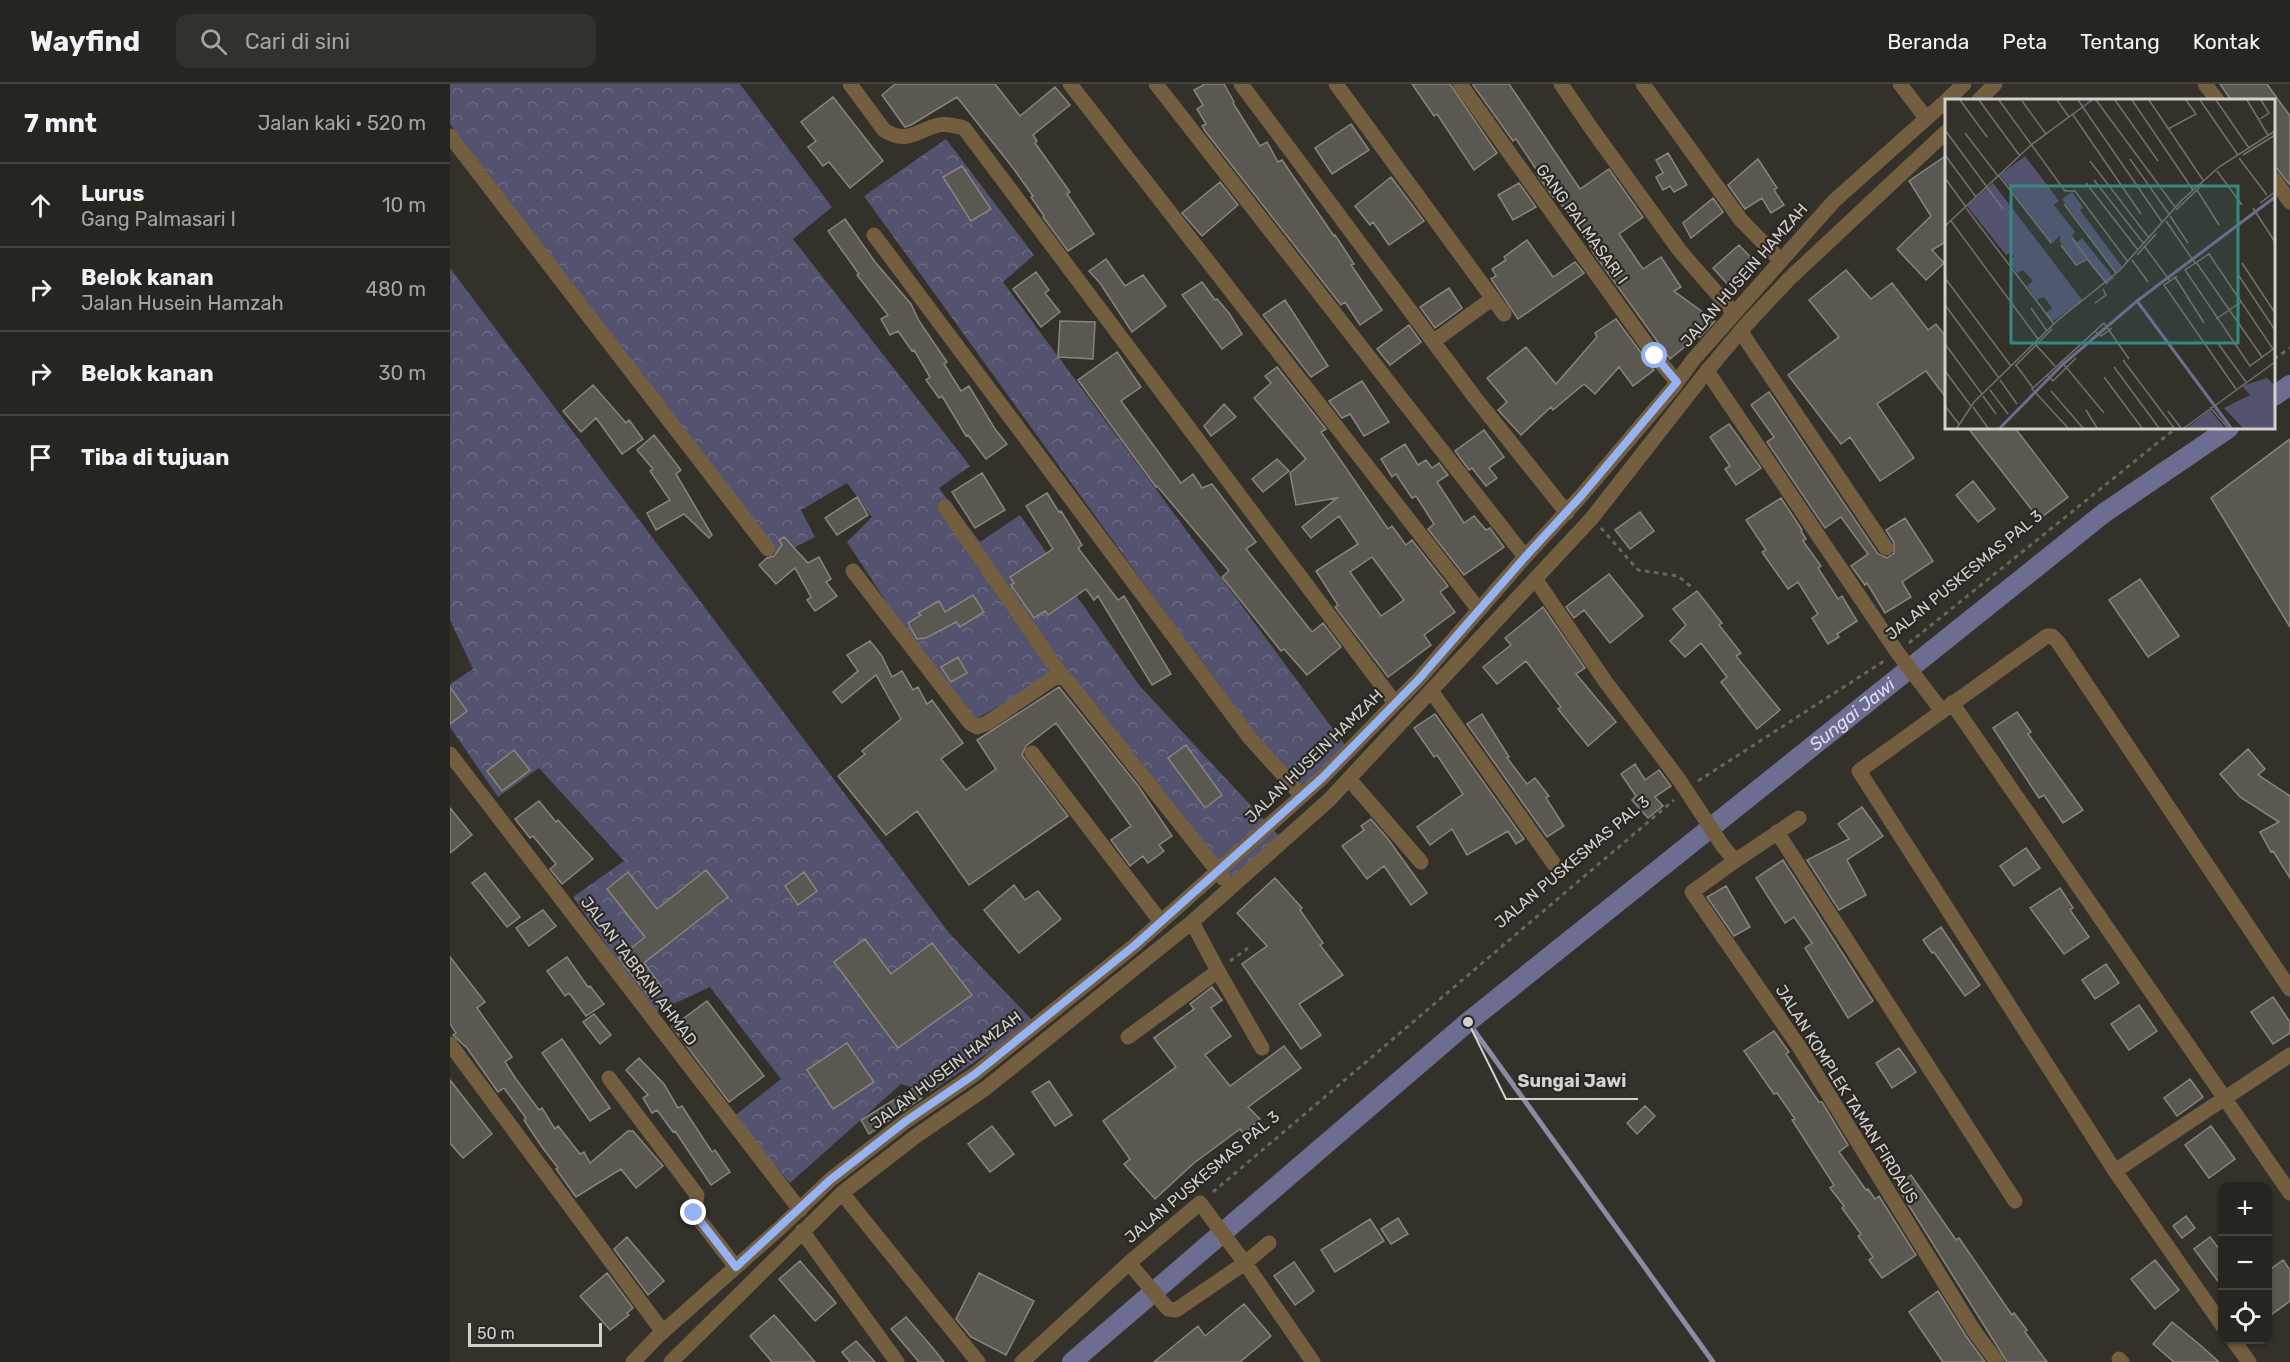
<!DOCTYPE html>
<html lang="id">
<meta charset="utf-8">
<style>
body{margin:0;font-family:Rubik,sans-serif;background:#33312d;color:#f1f3f6}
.controls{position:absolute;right:18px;bottom:18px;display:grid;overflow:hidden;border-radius:12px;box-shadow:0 2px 4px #0004}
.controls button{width:54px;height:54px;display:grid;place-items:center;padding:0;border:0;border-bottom:2px solid #43423e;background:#272520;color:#f1f3f6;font:30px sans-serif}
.scale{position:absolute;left:18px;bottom:15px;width:134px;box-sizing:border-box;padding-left:6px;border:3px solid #d4d2cf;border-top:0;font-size:16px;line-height:21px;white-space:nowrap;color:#d4d2cf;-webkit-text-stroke:4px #2a2722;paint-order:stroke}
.stop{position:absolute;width:18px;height:18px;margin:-14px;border:4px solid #95b2f1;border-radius:50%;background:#fff}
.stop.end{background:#95b2f1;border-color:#fff;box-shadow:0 2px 6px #0008}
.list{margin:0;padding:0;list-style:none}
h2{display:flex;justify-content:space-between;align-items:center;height:78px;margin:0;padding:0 24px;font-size:26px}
h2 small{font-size:20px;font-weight:400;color:#a4a5a5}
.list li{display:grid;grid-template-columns:39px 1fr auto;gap:18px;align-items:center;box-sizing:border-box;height:84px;padding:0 24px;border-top:2px solid #43423e}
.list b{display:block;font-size:22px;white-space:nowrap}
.list p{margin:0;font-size:20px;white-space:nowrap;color:#a4a5a5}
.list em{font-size:20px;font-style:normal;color:#a4a5a5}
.icon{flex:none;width:33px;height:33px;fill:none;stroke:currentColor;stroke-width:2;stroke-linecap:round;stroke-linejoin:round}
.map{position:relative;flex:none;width:1840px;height:1278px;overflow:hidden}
header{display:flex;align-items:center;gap:36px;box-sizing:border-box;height:84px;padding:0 30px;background:#272520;border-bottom:2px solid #43423e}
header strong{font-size:28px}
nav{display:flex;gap:33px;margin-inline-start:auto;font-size:21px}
.search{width:420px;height:54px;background:#33312d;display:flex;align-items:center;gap:15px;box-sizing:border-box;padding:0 21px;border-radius:12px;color:#a4a5a5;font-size:22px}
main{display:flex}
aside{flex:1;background:#272520}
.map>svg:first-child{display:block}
</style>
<header>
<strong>Wayfind</strong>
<div class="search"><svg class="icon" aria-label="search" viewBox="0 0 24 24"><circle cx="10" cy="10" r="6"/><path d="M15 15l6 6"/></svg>Cari di sini</div>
<nav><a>Beranda</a><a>Peta</a><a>Tentang</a><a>Kontak</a></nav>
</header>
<main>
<aside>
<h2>7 mnt<small>Jalan kaki · 520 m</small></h2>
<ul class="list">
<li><svg class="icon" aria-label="ahead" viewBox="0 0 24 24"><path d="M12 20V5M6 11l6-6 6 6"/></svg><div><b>Lurus</b><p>Gang Palmasari I</p></div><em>10 m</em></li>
<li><svg class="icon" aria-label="right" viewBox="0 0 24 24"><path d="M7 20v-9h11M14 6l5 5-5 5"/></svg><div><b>Belok kanan</b><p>Jalan Husein Hamzah</p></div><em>480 m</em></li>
<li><svg class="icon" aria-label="right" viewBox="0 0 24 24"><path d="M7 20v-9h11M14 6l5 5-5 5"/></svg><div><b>Belok kanan</b></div><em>30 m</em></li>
<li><svg class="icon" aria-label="arrive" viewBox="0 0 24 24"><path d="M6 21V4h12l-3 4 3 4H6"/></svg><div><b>Tiba di tujuan</b></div></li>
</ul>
</aside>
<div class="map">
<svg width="1840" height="1278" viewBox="0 0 1840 1278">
<defs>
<pattern id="forest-crowns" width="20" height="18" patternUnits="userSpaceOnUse" patternTransform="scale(1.5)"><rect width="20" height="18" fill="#53526f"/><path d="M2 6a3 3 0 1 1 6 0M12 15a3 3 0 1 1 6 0" fill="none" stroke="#6b6a82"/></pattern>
</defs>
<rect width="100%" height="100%" fill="#34312b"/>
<path fill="url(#forest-crowns)" d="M0,0H290L382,123L343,155L520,382L489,404L530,458L570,431L689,601L831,754L780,800L611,585L520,639L481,586L397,458L422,433L397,399L351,426L365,453L328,472L0,40Z
M496,55L584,171L553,198L897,664L848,713L414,112Z
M0,184L500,850L584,938L479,1009L451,1000L340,1099L283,1033L331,995L260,903L204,929L123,813L174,777L89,684L48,713L0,643V600L23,585L0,536Z"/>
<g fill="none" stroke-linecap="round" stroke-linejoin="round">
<path stroke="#8c8ba4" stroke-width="5" d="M1018,938L1263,1278"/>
<g stroke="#6d6c91" stroke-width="20">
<path d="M1824,312L1840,301"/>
<path id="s1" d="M622,1278L1018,938L1654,429L1779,344"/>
</g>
</g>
<path fill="#5b5751" stroke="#89857e" stroke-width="1.5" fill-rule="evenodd" d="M445,0H545L570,32L605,3L620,21L583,51L587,57L585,59L620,108L617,110L644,150L618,167L593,133L594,132L581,113L583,112L563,84L507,13L461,41L455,43L432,11Z
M755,0H774L784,18L783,19L810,62L817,58L828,78L832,76L884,152L885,151L904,180L901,181L932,226L910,241L895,218L891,221L755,47L752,42L756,40L747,25L753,21L744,6Z
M962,0H1000L1047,69L1024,86L987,30L984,32Z
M1025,0H1059L1130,105L1159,85L1193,133L1169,150L1193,185L1211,173L1231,203L1224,207L1265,237L1250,253L1248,252L1220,275L1142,167L1143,166L1114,122L1113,123L1105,112L1103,113L1086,89L1088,88L1066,55L1063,57L1023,1Z
M1770,0H1817L1840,32V101L1824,81V16H1781Z
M383,13L433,77L400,104L379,78L373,82L358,63L366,57L351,38Z
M901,40L919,66L882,90L865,64Z
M1218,69L1237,101L1224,108L1220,102L1213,106L1206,93L1213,89L1206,76Z
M1497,71V157L1482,166L1494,179L1476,196L1447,165L1481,132L1459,97Z
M1308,75L1327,104L1324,106L1334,121L1321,129L1312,114L1295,125L1278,101Z
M512,82L541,125L521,137L493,93Z
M941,93L974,137L939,161L923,138L920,141L905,122Z
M770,98L788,121L752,152L732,129Z
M1069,99L1086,123L1063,136L1048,111Z
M1263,114L1273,128L1241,154L1233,139Z
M395,135L425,178L461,220L469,237L497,278L494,280L511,307L519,302L545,345L557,360L536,375L518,351L516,352L492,312L489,314L476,296L480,293L464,266L462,267L448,247L440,251L431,235L438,231L407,191L409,190L378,147Z
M1077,156L1103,193L1125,178L1134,189L1068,235L1041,195L1046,192L1042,185L1056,176L1054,173Z
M1289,161L1308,181L1281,204L1263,184Z
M656,175L675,202L693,191L716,222L682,248L650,199L639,187Z
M1396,186L1421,215L1442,199L1478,246L1486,240L1497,254V315L1476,287L1427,320L1464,374L1430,397L1400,353L1391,360L1338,291L1389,253L1359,216Z
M586,188L599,206L595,209L610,228L591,243L563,205Z
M752,198L765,216L767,215L779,229L792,250L772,265L732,211Z
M999,204L1012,224L985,244L970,223Z
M835,216L878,282L861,293L813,231Z
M1166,235L1204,286L1183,302L1169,283L1145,310L1134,300L1103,326L1101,323L1071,351L1048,326L1057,318L1037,294L1076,263L1106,300L1147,253L1145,249Z
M610,237L645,238L643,275L608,273Z
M959,241L971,258L940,281L927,265Z
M667,268L691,303L671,317L731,399L743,390L752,404L762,400L806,458L796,465L862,548L873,539L891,563L857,591L834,565L831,567L772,493L779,487L707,402L706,403L628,296Z
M827,283L876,345L871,348L938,445L942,442L956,461L962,456L998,502L990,508L1005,528L974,551L981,561L938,593L885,523L888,521L866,487L908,460L889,432L861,454L852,443L887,414L846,421L840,389L856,375L804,314L821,299L815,292ZM922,473L954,516L931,532L900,488Z
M912,297L939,338L914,352L900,330L892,334L879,317Z
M143,301L176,339L179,336L193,355L172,370L146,334L131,348L113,327Z
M1319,308L1428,470L1437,474L1444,469V459L1436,446L1455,434L1483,477L1452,498L1461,513L1435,529L1417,499L1415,501L1401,482L1418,470L1391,433L1375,444L1317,358L1324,353L1301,321Z
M774,320L786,333L761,352L754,342Z
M1279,340L1311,384L1286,401L1275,385L1280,382L1260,353Z
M1518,344H1565L1618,413L1589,435Z
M1034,346L1054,373L1039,384L1047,394L1036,402L1022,384L1019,386L1005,367Z
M204,351L231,386L226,390L262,451L259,454L234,430L206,446L197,429L220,416L200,387L203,385L187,366Z
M1840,355V543L1761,414Z
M955,360L968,381L976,376L982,384L989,379L998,391L987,398L1014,439L1024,432L1036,446L1040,444L1054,463L1014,491L978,445L984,440L966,412L962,414L946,390L942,393L931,375Z
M827,375L839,387L813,408L802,395Z
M532,389L555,426L525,444L502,408Z
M1523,397L1545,425L1528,438L1506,411Z
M597,409L609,428L611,427L632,461L628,464L668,516L674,512L721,590L702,601L648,512L644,516L636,505L598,531L595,527L584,534L561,501L564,499L560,493L603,465L576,422Z
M407,413L418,431L387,451L375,434Z
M1331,414L1352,446L1351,447L1356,455L1353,457L1371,482L1368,484L1388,515L1392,512L1407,537L1387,550L1389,553L1378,560L1362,534L1368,530L1348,498L1338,505L1312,468L1316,466L1296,436Z
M1190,428L1204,447L1180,465L1165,446Z
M334,453L358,479L369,473L381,495L376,498L387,512L365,527L357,516L361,513L345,484L326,500L309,481L317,474L324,472L332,461L329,456Z
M1159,490L1193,532L1160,559L1134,526L1124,534L1116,523Z
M1690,495L1729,552L1698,573L1659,516Z
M1247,507L1272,539L1269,541L1291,569L1286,572L1330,626L1307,645L1271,598L1277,593L1251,559L1235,573L1220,557L1236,541L1223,525Z
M523,511L534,528L510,543L506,538L476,554L467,555L458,539L471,531L468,529L489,517L495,528Z
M1093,523L1135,584L1126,590L1166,638L1138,662L1108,625L1111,623L1076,577L1047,600L1033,583L1061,561L1055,554Z
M420,557L432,572L442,593L452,587L463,606L468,603L477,620L482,616L513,659L491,675L516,706L546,685L527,656L609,603L689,703L722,752L709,761L714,767L698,779L693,772L680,782L661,756L681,742L606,639L576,662L572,671L618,732L519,801L467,727L436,751L388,692L415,670L412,667L451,635L426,591L392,619L383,608L408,587L397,571Z
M508,573L517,589L501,598L491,583Z
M0,603L17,627L0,640Z
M1567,628L1581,648L1578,650L1633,726L1613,739L1594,711L1589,714L1543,644Z
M985,630L1074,755L1066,760L1058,747L1017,771L1002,745L980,761L967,743L1013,710L987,671L984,673L964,644Z
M1032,630L1059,673L1057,674L1077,700L1085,694L1099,712L1096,714L1114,742L1097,753L1017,640Z
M736,661L772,711L755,724L718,674Z
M1798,665L1815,685L1808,691L1840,712V794L1823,767L1821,768L1810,748L1829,738L1790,713L1770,690Z
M64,666L80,686L52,707L37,687Z
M1185,680L1195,696L1209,686L1221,702L1205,713L1213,722L1198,734L1182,716L1186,712L1171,690Z
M89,717L106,738L108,736L143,775L112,800L100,785L106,780L83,752L80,754L65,735Z
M1412,723L1433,752L1397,776L1416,811L1389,826L1357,776L1399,755L1388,740Z
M0,724L22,751L0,769Z
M921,735L938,755L977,809L961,821L934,782L917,795L892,762L914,746L911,742Z
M1576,764L1590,784L1564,802L1550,782Z
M1333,776L1423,917L1398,934L1355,864L1362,859L1344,833L1335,839L1306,794Z
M256,786L278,813L194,879L211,902L198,911L169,874L195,853L157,805L178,788L207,825Z
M354,788L367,807L348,821L335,802Z
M35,789L70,833L57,843L22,799Z
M825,794L852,824L850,826L873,859L870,861L893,891L849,920L871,951L851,965L792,880L817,862L787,829Z
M564,801L575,816L588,807L611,835L569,869L534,826Z
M1276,802L1300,843L1284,852L1257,813Z
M1610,804L1623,824L1620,826L1639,853L1614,870L1580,824Z
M93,826L106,842L79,862L66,844Z
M1491,843L1530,901L1515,912L1484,868L1482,869L1473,856Z
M415,855L441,890L482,859L522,911L448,964L384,878Z
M0,873L35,918L27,924L62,973L55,978L66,995L89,1026L92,1024L105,1045L108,1042L130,1070L134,1068L140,1079L178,1047H183L213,1082L186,1104L171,1085L126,1113L106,1085L108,1084L92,1063L74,1036L76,1034L54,1004L48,1008L17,964L3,951L6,949L0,940Z
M117,873L138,903L140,902L154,920L136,932L119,909L115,912L97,887Z
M1656,880L1669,899L1645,915L1632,896Z
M762,903L772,916L761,924L781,952L755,971L780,1002L834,962L851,984L798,1023L810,1035L794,1050L790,1045L744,1079L705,1115L674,1080L680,1075L653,1037L726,983L704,954L744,925L740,920Z
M1823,913L1840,938V949L1823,960L1801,928Z
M257,917L314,992L279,1018L222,943Z
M1689,921L1707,947L1679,966L1661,940Z
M144,930L161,951L150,960L133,938Z
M1324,947L1339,968L1336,970L1369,1018H1372L1398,1061L1389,1068L1416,1106L1418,1105L1425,1115L1429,1112L1466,1171L1432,1194L1419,1176L1423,1173L1408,1152L1411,1150L1392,1124L1394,1122L1380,1104L1384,1101L1342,1036L1345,1035L1327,1009L1324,1010L1294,967Z
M112,955L160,1024L140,1037L92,969Z
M397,959L424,998L383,1025L357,986Z
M1449,964L1466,988L1442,1004L1426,979Z
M189,974L214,1000L228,1024L232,1022L262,1068L265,1066L280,1088L261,1101L225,1047L223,1048L207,1026L202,1029L193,1014L198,1011L176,986Z
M1740,995L1753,1013L1727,1032L1714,1014Z
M0,996L42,1050L13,1074L0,1059Z
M599,997L622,1031L605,1042L582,1008Z
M465,1003L472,1014L419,1050L411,1036Z
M1195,1022L1205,1032L1187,1050L1177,1039Z
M542,1042L564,1070L540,1088L518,1060Z
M1761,1042L1785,1075L1759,1094L1735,1061Z
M1461,1091L1506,1156L1509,1154L1562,1231L1564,1229L1577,1246L1575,1248L1597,1278H1557L1446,1101Z
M1736,1132L1745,1144L1732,1154L1723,1142Z
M948,1134L958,1150L941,1160L931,1145Z
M920,1135L934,1157L885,1188L871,1166Z
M177,1153L214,1197L198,1211L164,1165Z
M1760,1153L1773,1170V1204L1744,1165Z
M1705,1176L1729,1206L1705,1225L1681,1195Z
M1833,1176L1840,1186V1217L1818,1233V1187Z
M350,1177L386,1219L365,1237L329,1195Z
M844,1178L864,1207L845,1221L824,1192Z
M157,1189L183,1224L177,1229L179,1231L160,1246L130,1212Z
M529,1189L584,1217L556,1271L521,1253L506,1235Z
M1488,1207L1516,1252L1535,1278H1493L1459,1228Z
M794,1220L821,1252L790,1278H704L748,1242L755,1252Z
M324,1231L340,1249L365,1278H322L300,1252Z
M456,1233L482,1263L494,1278H469L441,1245Z
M1722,1238L1749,1260L1769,1278H1724L1703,1260Z
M406,1257L425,1278H400L392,1268Z"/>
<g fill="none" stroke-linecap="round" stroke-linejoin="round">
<path stroke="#686661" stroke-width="3" stroke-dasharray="4.5 4.5" stroke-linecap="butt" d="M1824,275L1840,264
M1151,444L1188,486L1228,492L1244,505
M1459,559L1726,344
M1248,697L1434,577
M780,877L798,864
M763,1108L1224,716"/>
<path stroke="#735e3f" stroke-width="15" d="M400,0L434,46C457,61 467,46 489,41C498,39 505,42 514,44L945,619
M620,0L1029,526
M706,0L1075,473
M791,0L1026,315L1117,429
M886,0L1054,230
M1010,0L1205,272L1227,298
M1111,0L1141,44L1230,167L1284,229
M1193,0L1291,136L1330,176
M1450,0L1476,34
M1755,0L1767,16
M1497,16L1514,0
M1529,16L1545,0
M0,52L318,465
M1824,95L1840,118
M424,151L799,653L852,712
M1291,248L1436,464
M984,257L1043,214
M1257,287L1447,568L1492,627
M495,423L612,592
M403,487L520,639L527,643L537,639L607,592L615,594L773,794
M1086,496L1155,597L1230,697L1272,761L1285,777L1349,734
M982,608L1106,783
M1502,619L1840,1109
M582,669L711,838
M0,670L350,1126
M899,695L971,778
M1327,748L1565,1117
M1285,777L1242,808L1350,964L1524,1247L1547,1278
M768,887L812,964
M678,953L768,887L742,838
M0,960L213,1248
M159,994L247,1111L244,1129L286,1183
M1665,1087L1840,971
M392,1109L528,1278
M352,1147L447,1278
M679,1179L718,1225L726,1226L795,1179L819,1159
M1772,1241L1665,1087L1409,687L1597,552H1602L1608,558L1840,905
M1783,1256L1799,1278
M1669,1275L1672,1278
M183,1278L207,1253L331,1143L380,1096L456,1037L525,990L685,861L872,694L969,595L1075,473L1132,411L1222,305L1243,276L1384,117L1496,17
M221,1278L392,1109L466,1052L536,1004L742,838L879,716L1142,434L1257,287L1294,243L1339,195L1496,48
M572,1278L679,1179L750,1119L795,1179L863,1278"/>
</g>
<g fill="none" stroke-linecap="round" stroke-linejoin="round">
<path stroke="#95b2f1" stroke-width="8" d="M244,1129L286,1183L380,1096L456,1037L525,990L685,861L872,694L969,595L1075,473L1132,411L1227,298L1205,272"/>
</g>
<g text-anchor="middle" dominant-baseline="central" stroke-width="4.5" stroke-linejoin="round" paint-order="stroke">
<g font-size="16" fill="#d4d2cf" stroke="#2a2722">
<text transform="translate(1132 140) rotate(54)">GANG PALMASARI I</text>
<text transform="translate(1294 191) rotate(-49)">JALAN HUSEIN HAMZAH</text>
<text transform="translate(1514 491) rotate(-39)">JALAN PUSKESMAS PAL 3</text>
<text transform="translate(864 672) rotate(-44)">JALAN HUSEIN HAMZAH</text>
<text transform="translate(1122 778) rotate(-40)">JALAN PUSKESMAS PAL 3</text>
<text transform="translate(189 887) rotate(53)">JALAN TABRANI AHMAD</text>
<text transform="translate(496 986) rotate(-37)">JALAN HUSEIN HAMZAH</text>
<text transform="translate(1397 1010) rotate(58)">JALAN KOMPLEK TAMAN FIRDAUS</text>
<text transform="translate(752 1093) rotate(-40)">JALAN PUSKESMAS PAL 3</text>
</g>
<g font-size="18" font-style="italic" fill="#dcdcf6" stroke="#2a2722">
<text stroke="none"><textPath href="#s1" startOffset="1014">Sungai Jawi</textPath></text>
</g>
</g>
<g transform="translate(1495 15)">
<rect width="330" height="330" fill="#34312b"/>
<path d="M80,57L114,102L109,106L130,133L127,137L132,143L137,139L169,179L162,185L142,159L130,165L115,143V136L107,145L55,76ZM48,84L138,202L108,222L101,214L107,209L99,198L92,201L82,187L88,182L78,171L72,174L64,162L69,158L67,153L61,156L22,107ZM127,93L138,108L135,111L177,168L171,174L117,100ZM322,279L330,287V329H298L279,309L305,296L297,287ZM265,311L280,329H242Z" fill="#53526f"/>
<path fill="none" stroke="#6d6c91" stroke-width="3" d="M192,202L286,329M55,329L117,266L192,202L330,98"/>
<path fill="none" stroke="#74716d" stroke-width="1.5" d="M15,1L42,38M34,1L75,57M54,1L120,92H130L183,163M112,1L124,18M133,1L217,123M151,1L230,108M170,1L213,62M187,1L248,91M204,1L258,81M255,1L293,56M271,1L304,49M302,1L323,36M77,2L101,35M128,16L196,115M315,20L324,14L316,1M223,30L251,15L241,1M0,31L58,110M20,34L53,77M0,56L31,98M298,56L330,36M294,59L322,96M185,60L224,115M145,62L204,139M272,72L297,106M54,77L106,144M0,79L21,108M149,81L199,145M141,84L193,151M252,91L274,126M315,104L330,93M119,105L171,174M21,109L109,225M308,109L330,143M231,111L258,85M225,117L243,144M6,122L93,240M221,122L250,164M0,127L86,46L147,1M127,139L142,159M116,146L131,166L142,160L162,185M200,148L225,182L232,177M264,155L328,250L305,267L240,171ZM192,156L211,135M187,161L203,183M251,163L317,258M297,164L330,214M294,177L330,231M230,178L259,224M0,179L66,267M225,182L219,186L291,290M150,204L161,196L158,190M0,206L54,279M86,209L102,232M271,220L296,203M150,232L156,237L167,229M272,243L301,283M0,245L37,295M91,246L110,267M178,261L229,329M116,262L159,314M71,266L88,289M70,267L107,230M169,268L214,329M0,272L26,307M102,276L108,282L131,259M159,278L197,329M55,281L72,305M45,291L63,315M106,292L138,329M38,297L51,315M0,307L14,325M28,308L43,329M265,308L283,329M141,311L152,329M223,312L236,329M12,329L29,303L113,221L174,172L237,101L274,68L330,32M123,329L87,290L159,224L184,260M239,329L330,263"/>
<path fill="#368881" fill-opacity="0.15" stroke="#368881" stroke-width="3" d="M66,87H293V244H66Z"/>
<rect width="330" height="330" fill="none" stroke="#d4d2cf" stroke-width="3"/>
</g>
<path fill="none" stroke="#d4d2cf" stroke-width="2" d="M1018 938L1056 1015H1188"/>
<circle fill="#d4d2cf" stroke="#2a2722" stroke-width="2" cx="1018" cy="938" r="6"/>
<g font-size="18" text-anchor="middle" font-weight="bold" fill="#d4d2cf" stroke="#2a2722" stroke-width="4.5" stroke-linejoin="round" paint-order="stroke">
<text x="1122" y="1003">Sungai Jawi</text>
</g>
</svg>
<div class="controls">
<button>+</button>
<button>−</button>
<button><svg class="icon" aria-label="locate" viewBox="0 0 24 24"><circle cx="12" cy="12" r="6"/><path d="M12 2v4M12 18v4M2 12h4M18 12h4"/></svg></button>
</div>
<div class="scale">50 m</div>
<div class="stop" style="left:1205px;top:272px"></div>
<div class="stop end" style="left:244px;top:1129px"></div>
</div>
</main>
